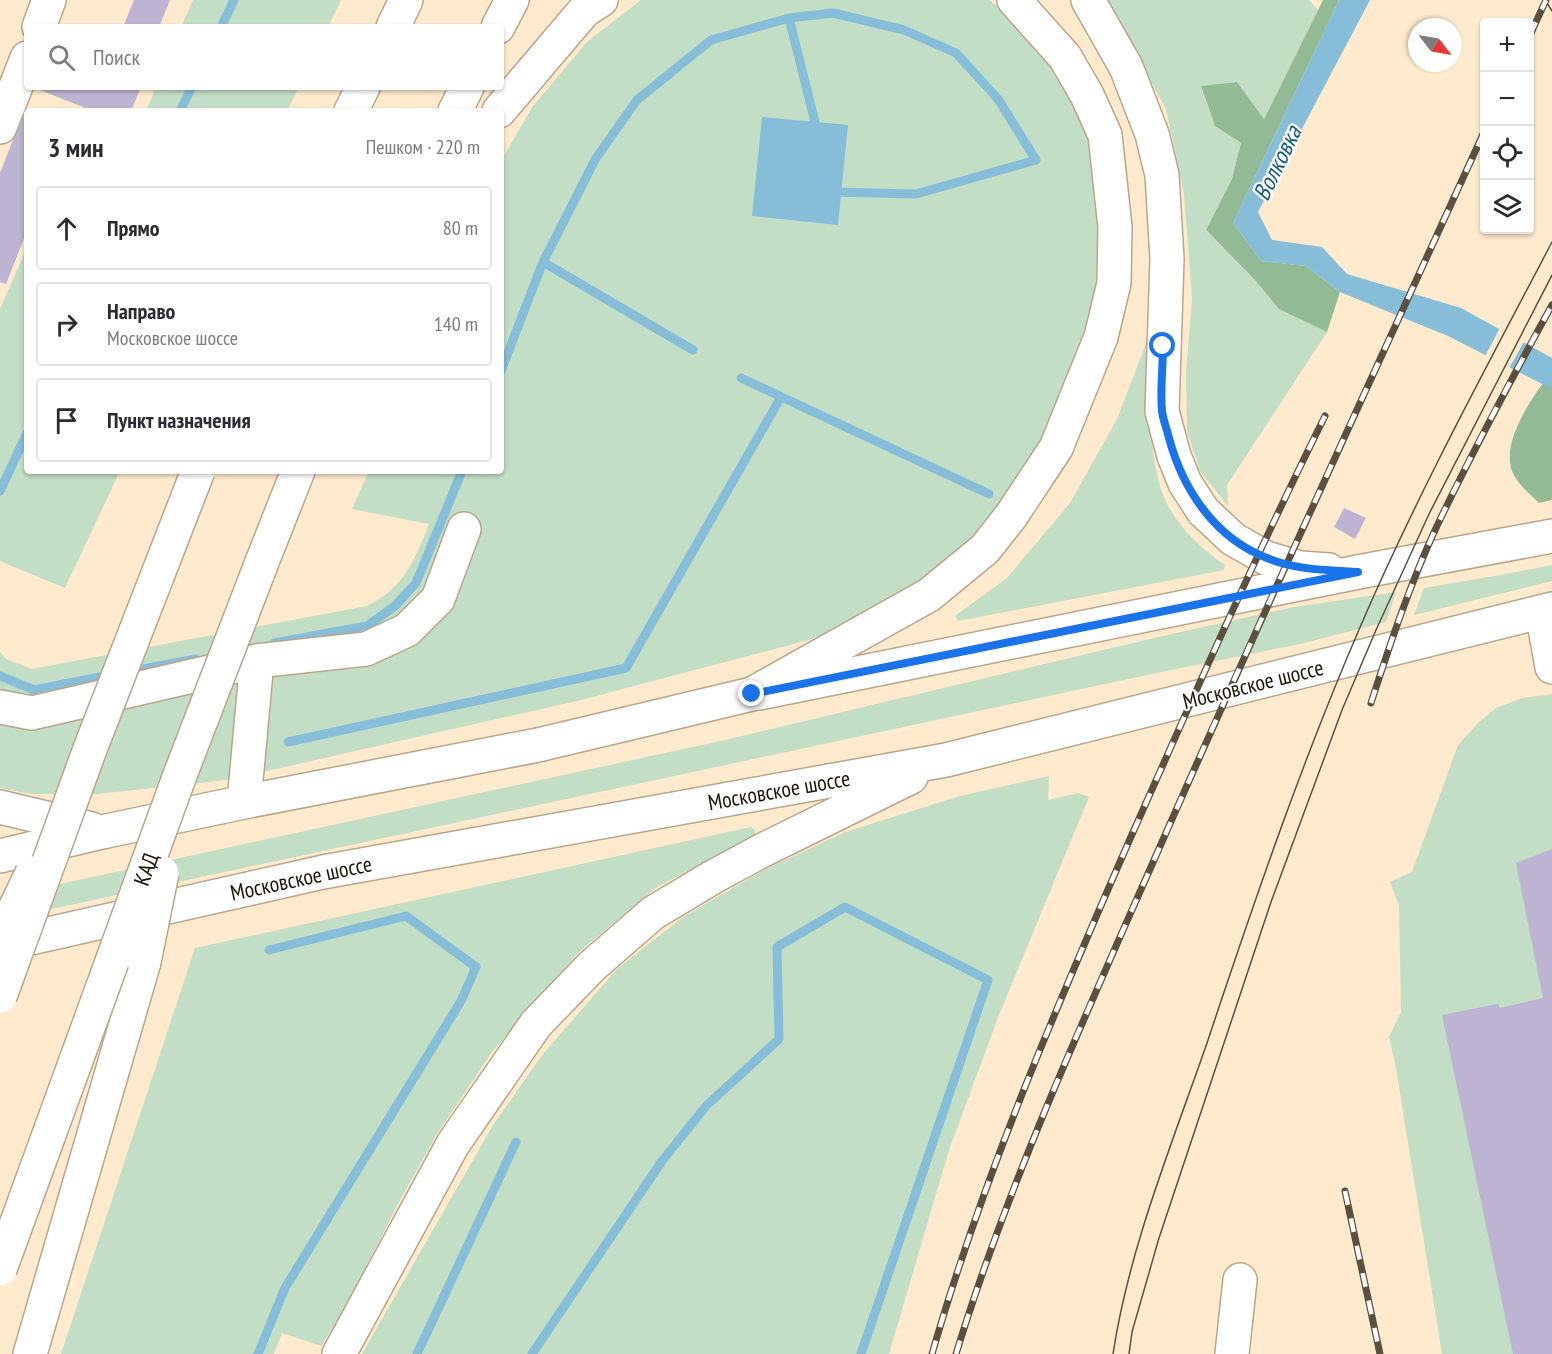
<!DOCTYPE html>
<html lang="ru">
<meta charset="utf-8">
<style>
body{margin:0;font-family:"PT Sans Narrow",sans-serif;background:#f2f2f3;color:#2b2b33}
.controls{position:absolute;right:18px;top:18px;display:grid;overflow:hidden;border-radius:6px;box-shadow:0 2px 4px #0004}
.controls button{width:54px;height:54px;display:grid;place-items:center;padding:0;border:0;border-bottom:2px solid #e1e1e2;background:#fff;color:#2b2b33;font:30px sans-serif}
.compass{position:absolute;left:1408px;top:18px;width:54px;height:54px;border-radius:50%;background:#fff;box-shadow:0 2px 4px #0004;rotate:121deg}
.stop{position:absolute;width:18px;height:18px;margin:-14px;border:4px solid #1a73e8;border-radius:50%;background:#fff}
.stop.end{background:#1a73e8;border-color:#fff;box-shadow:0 2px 6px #0008}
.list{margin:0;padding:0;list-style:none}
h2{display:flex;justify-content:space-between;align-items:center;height:78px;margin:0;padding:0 24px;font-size:26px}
h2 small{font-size:20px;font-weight:400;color:#7c7c81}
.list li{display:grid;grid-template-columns:39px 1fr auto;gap:18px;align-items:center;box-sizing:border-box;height:84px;margin:0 12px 12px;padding:0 12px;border:2px solid #e1e1e2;border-radius:6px}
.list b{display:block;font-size:22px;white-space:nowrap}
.list p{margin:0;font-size:20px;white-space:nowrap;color:#7c7c81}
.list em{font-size:20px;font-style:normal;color:#7c7c81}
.icon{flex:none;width:33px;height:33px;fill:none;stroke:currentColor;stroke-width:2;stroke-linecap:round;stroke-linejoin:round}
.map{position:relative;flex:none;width:1552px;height:1354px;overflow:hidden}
.search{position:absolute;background:#fff;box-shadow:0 2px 4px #0004;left:24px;top:24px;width:480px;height:66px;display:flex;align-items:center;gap:15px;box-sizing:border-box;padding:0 21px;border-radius:6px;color:#7c7c81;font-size:22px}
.panel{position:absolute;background:#fff;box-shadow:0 2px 4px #0004;left:24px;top:108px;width:480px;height:366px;border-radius:6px}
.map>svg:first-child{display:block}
</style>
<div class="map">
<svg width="1552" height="1354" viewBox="0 0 1552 1354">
<rect width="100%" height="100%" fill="#ffeacd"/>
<path fill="#c2dec4" d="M193,0H341L328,27H181Z
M641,0H989L1015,19L1057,67L1086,124L1102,183L1103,252L1093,317L1050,424L1022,477L960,554L866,619L809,640L577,701L227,780L97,794H31L0,788V652L6,659L32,669L367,606C405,587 414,561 429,524L352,509L369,471H501V161L533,106L588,41Z
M1105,0H1309L1318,10L1264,119L1237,82L1201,87L1215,126L1241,143L1232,179L1206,231L1254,279L1279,309L1327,332L1227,485L1228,506L1200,471L1187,431L1186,372L1192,298L1184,194L1166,109Z
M156,87H299L287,111H146Z
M27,247V471H120L65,588L0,561V309Z
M1154,316C1152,372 1144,434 1161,489C1171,520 1198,547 1225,565L1224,570L958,621L955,616L1007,578L1070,503L1117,419L1144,349Z
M1552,565V581L1414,615L1424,588L1506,574Z
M1396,592L1386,622L1300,644L1161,672L0,920V897L725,740L1154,638L1294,607Z
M1552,694V1354H1442L1396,1068L1389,1037L1401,1012L1399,906L1390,882L1412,872L1458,745L1478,723L1496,708L1522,698Z
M1049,776L1048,800L1078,793L1089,797L999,1015L949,1150L889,1354H362L493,1125L543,1054L617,969L683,917L762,871L845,832L960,796Z
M751,827L755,830V834L750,838L657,887L581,950L492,1052L437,1134L399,1202L345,1308L321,1346L282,1333L274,1354H61L195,948Z"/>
<path fill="#92bb95" d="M1323,0H1339L1233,223L1261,261L1306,266L1340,292L1327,332L1279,309L1254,279L1206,230L1232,179L1241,143L1215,126L1201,86L1237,82L1264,119Z
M1552,371V500L1539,503C1530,494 1517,484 1512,471C1501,439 1534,395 1552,371Z"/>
<path fill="#86bdd9" d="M1339,0H1370L1258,212L1272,240L1322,247L1347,274L1461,308L1552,358V389L1448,336L1340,292L1306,266L1261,261L1233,223Z
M762,117L848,125L838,225L752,216Z"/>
<path fill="#ffeacd" d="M1501,326L1525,340L1508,370L1484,358Z"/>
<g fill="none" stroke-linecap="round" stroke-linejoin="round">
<path stroke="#86bdd9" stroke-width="9" d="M789,18L815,122L814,134
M221,27L234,0
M180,111L192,87
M543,262L693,350
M501,371L543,262L596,158L637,100L711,40L789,18L833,13L904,30L956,53L998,99L1036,160L916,194L831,192
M741,378L989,494
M0,491L27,433
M274,643L367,626L395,606L416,583L462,471
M127,672L196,659
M0,676L34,690L110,675
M288,742L626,668L781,397
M258,1354L285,1288L461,1001L476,967L406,916L269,950
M417,1354L516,1142
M532,1354L662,1161L706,1106L779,1039L777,947L845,907L988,980L861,1354"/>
</g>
<path fill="#bdb3d2" d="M134,0H170L159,27H123Z
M41,87H141L131,111H93L40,90Z
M22,117L27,119V231L6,284L0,282V173Z
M1344,508L1366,518L1355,539L1334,527Z
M1552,849V1354H1513L1442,1015L1498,1004L1500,1008L1543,998L1516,863Z"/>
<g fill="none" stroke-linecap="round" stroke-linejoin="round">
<defs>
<path id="minor" d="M39,27L49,0
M0,127L27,58
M1542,612L1552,667
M0,707L32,713L257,661L366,649L407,630L438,599L464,529
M244,802L257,661
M1232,1354L1240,1280"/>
<path id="major" d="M1088,0L1126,67L1152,134L1162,175L1167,259L1162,411L1174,456L1185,483L1203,511L1233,539L1266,558L1301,568L1329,570
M759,693L1358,572L1552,536
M0,945L323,872L946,760L1552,609
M339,1354L453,1144L536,1024L592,966L653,913L713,877L761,851L911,777"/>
<path id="highway" d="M393,27L406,0
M498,27L512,0
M351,111L363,87
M455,111L467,87
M499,111L584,11L601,0
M262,562L298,471
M0,807L92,829
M0,856L102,832L244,802L538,745L752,694L929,595L985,549L1011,516L1056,448L1101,337L1114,283L1115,227L1105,135L1087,95L1065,57L1014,0
M30,1354L144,962"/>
</defs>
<use href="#minor" stroke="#b9a58a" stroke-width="36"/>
<use href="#major" stroke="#b9a58a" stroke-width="36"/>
<use href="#highway" stroke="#b9a58a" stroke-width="36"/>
<use href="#minor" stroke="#fff" stroke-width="33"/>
<use href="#major" stroke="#fff" stroke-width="33"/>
<use href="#highway" stroke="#fff" stroke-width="33"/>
<path stroke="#5b5040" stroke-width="1.5" d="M1545,0L1552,11
M1113,1354C1129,1248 1172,1144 1207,1043C1254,902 1302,761 1361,625C1418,493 1486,368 1552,242
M1129,1354L1132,1332L1159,1238L1271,902L1342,710L1376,630L1429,514L1552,275"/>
<defs>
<path id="rail" d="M1530,35L1546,0
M1371,703C1390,644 1410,584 1436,528C1472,452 1512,378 1552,305
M1345,1191L1380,1354
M932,1354C983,1177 1056,1008 1130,839C1193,697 1256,555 1325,416
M956,1354C1009,1181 1085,1017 1158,851C1264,610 1375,371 1484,132"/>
</defs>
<use href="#rail" stroke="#5b5040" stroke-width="7"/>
<use href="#rail" stroke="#fff" stroke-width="4.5" stroke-dasharray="14" stroke-linecap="butt"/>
<defs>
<path id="major-bridge" d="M0,940L32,873"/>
<path id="highway-bridge" d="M144,962L162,873
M0,996L90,749L198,471
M0,1269L180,775L262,562"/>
</defs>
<use href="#major-bridge" stroke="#b9a58a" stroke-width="36" stroke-linecap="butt"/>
<use href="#highway-bridge" stroke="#b9a58a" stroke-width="36" stroke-linecap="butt"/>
<use href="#major-bridge" stroke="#fff" stroke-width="33"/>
<use href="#highway-bridge" stroke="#fff" stroke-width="33"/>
</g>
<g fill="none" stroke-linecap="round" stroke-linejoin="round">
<path stroke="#1a73e8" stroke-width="8" d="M752,694L1358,572C1328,570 1295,570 1267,558C1215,538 1183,490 1169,438C1167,429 1163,420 1162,411C1160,390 1163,367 1163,346"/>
</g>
<g text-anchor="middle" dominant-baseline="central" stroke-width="4.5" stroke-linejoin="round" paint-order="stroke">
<g font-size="22" fill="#1a1308" stroke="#fff">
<text transform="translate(1253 684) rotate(-14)">Московское шоссе</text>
<text transform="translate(779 790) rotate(-10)">Московское шоссе</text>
<text transform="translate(146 869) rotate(-70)">КАД</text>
<text transform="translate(301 878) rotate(-12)">Московское шоссе</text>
</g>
<g font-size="24" font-style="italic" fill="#145976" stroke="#fff">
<text transform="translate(1277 163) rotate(-64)">Волковка</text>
</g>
</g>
</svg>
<div class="controls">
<button>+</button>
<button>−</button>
<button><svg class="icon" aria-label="locate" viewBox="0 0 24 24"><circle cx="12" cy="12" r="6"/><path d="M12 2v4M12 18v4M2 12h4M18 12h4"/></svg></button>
<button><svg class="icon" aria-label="layers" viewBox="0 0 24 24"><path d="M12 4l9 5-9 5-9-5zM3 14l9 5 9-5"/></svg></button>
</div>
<svg class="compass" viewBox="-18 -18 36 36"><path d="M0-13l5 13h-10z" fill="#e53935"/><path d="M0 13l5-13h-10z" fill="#7c7c81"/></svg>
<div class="stop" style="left:1163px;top:346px"></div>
<div class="stop end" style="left:752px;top:694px"></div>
<div class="search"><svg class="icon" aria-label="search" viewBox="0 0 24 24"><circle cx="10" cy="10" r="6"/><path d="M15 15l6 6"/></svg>Поиск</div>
<section class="panel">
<h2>3 мин<small>Пешком · 220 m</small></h2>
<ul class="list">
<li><svg class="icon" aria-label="ahead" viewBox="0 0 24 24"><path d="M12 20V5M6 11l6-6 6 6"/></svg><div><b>Прямо</b></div><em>80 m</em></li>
<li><svg class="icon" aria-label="right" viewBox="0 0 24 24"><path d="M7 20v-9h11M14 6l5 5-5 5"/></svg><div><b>Направо</b><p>Московское шоссе</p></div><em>140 m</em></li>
<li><svg class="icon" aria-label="arrive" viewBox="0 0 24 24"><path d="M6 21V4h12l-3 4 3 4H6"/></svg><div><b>Пункт назначения</b></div></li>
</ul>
</section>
</div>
